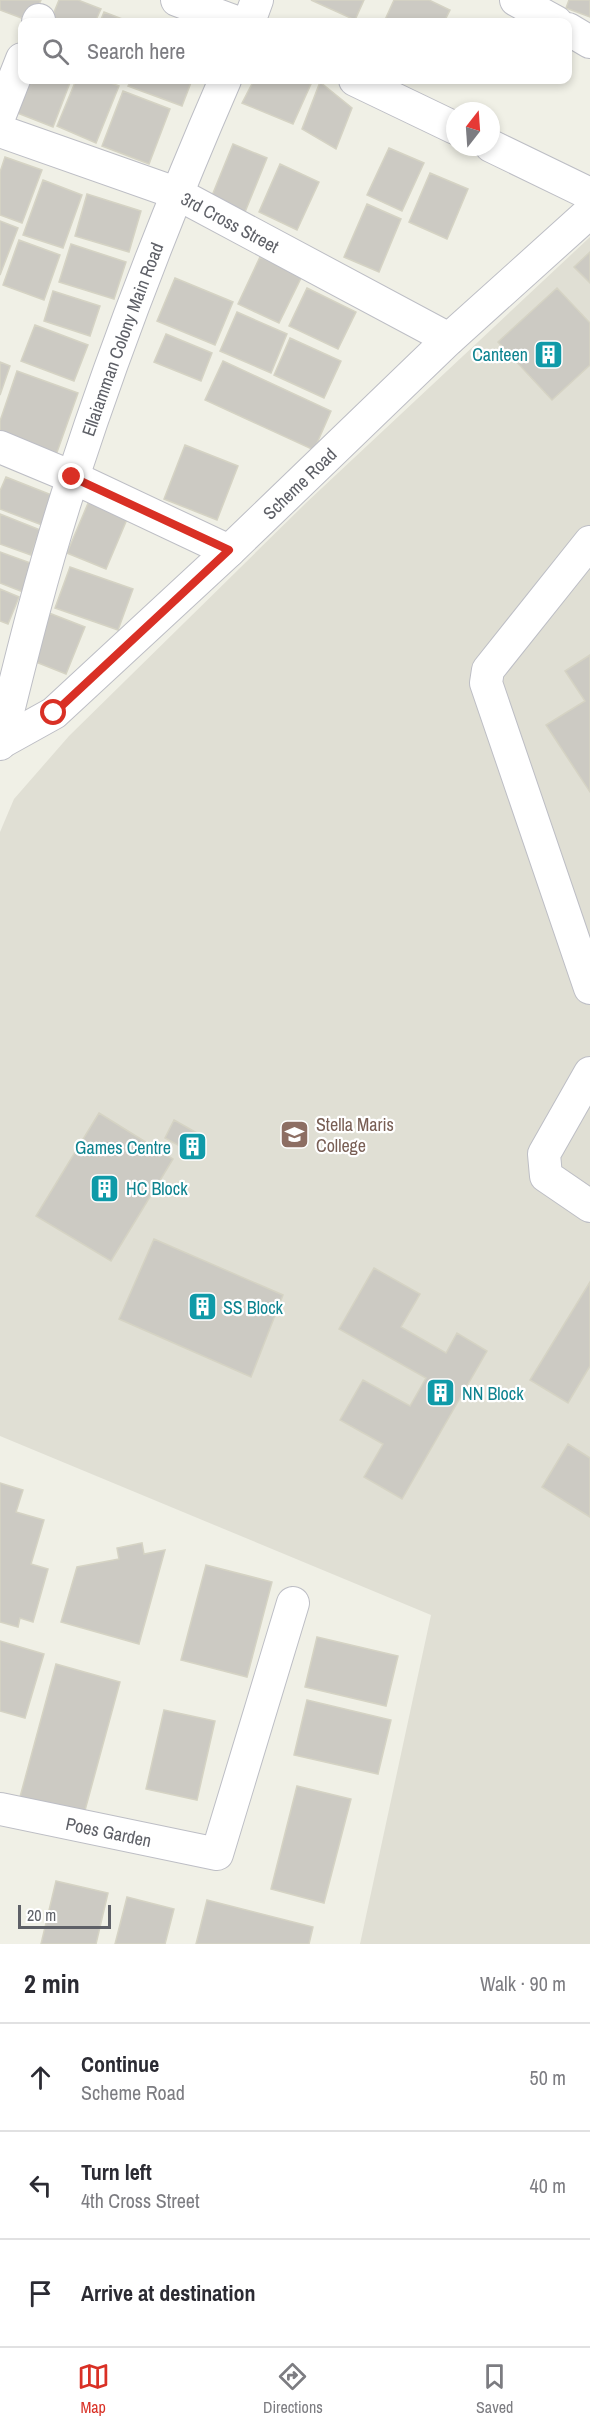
<!DOCTYPE html>
<meta charset="utf-8">
<style>
body{margin:0;font-family:"Archivo Narrow",sans-serif;background:#f2f2f3;color:#2b2b33}
.compass{position:absolute;left:446px;top:102px;width:54px;height:54px;border-radius:50%;background:#fff;box-shadow:0 3px 9px #0003;rotate:17deg}
.scale{position:absolute;left:18px;bottom:15px;width:93px;box-sizing:border-box;padding-left:6px;border:3px solid #5e6067;border-top:0;font-size:16px;line-height:21px;white-space:nowrap;color:#5e6067;-webkit-text-stroke:4px #fff;paint-order:stroke}
.stop{position:absolute;width:18px;height:18px;margin:-14px;border:4px solid #d93025;border-radius:50%;background:#fff}
.stop.end{background:#d93025;border-color:#fff;box-shadow:0 2px 6px #0008}
.list{margin:0;padding:0;list-style:none}
h2{display:flex;justify-content:space-between;align-items:center;height:78px;margin:0;padding:0 24px;font-size:26px}
h2 small{font-size:20px;font-weight:400;color:#7c7c81}
.list li{display:grid;grid-template-columns:39px 1fr auto;gap:18px;align-items:center;box-sizing:border-box;height:108px;padding:0 24px;border-top:2px solid #e1e1e2}
.list b{display:block;font-size:22px;white-space:nowrap}
.list p{margin:0;font-size:20px;white-space:nowrap;color:#7c7c81}
.list em{font-size:20px;font-style:normal;color:#7c7c81}
.icon{flex:none;width:33px;height:33px;fill:none;stroke:currentColor;stroke-width:2;stroke-linecap:round;stroke-linejoin:round}
.map{position:relative;flex:none;width:590px;height:1944px;overflow:hidden}
.search{position:absolute;background:#fff;box-shadow:0 3px 9px #0003;left:18px;right:18px;top:18px;height:66px;display:flex;align-items:center;gap:15px;box-sizing:border-box;padding:0 21px;border-radius:12px;color:#7c7c81;font-size:22px}
.sheet{height:402px;background:#fff}
nav{display:flex;justify-content:space-around;align-items:center;box-sizing:border-box;height:84px;border-top:2px solid #e1e1e2;background:#fff;font-size:16px;color:#7c7c81}
nav a{display:grid;justify-items:center;gap:3px}
nav .on{color:#d93025}
.map>svg:first-child{display:block}
</style>
<div class="map">
<svg width="590" height="1944" viewBox="0 0 590 1944">
<rect width="100%" height="100%" fill="#f0f0e6"/>
<path fill="#e0dfd4" d="M590,237V1944H360L431,1615L0,1436V832L14,799L69,736L307,502Z"/>
<path fill="#cccac3" stroke="#d5d3c4" stroke-width="1.5" d="M0,0H41L32,22L0,10Z
M59,0H78L101,9L95,22H50Z
M311,0H364L355,20Z
M394,0H429L450,10L444,22H384Z
M569,0H590V17L566,8Z
M104,12L130,22H100Z
M27,80H71L53,127L15,112Z
M76,80H103L119,86L96,143L57,126Z
M131,80H192L182,106L128,86Z
M254,80H300L311,84L293,124L242,103Z
M320,82L352,108L336,149L302,129Z
M123,91L170,109L149,164L102,146Z
M233,144L267,158L245,212L211,198Z
M389,148L424,163L402,211L367,195Z
M5,157L42,170L22,223L0,215V172Z
M280,164L319,182L297,230L259,212Z
M430,173L468,189L447,239L409,222Z
M43,180L82,195L63,248L23,235Z
M87,194L141,211L129,252L75,236Z
M367,204L401,219L379,272L344,257Z
M0,221L18,228L0,275Z
M19,240L60,255L44,300L3,285Z
M71,244L126,262L114,299L59,282Z
M590,252V283L574,267Z
M260,257L302,276L279,323L238,304Z
M175,278L233,302L215,345L157,321Z
M307,288L356,312L338,349L289,326Z
M557,288L590,323V365L552,400L498,342Z
M53,291L100,306L90,336L44,321Z
M237,312L287,334L271,373L220,351Z
M35,325L88,345L74,381L21,361Z
M166,334L212,353L201,381L154,362Z
M290,338L341,361L324,398L274,375Z
M223,361L331,411L314,450L205,400Z
M0,362L10,366L0,395Z
M17,371L78,393L56,455L0,436V421Z
M185,445L238,466L217,520L164,499Z
M6,477L54,496L42,525L0,509V491Z
M89,501L128,517L106,569L67,553Z
M0,514L40,530L31,555L0,544Z
M0,552L33,564L23,592L0,583Z
M70,567L133,589L118,630L55,608Z
M0,589L19,597L8,624L0,621Z
M49,613L85,627L66,674L31,660Z
M590,655V792L546,725L585,701L565,671Z
M99,1113L173,1159L111,1261L36,1216Z
M174,1120L206,1138L198,1156L165,1138Z
M154,1239L283,1295L251,1377L119,1319Z
M374,1268L420,1294L401,1327L446,1353L457,1333L487,1351L402,1499L364,1477L383,1444L340,1420L363,1380L410,1406L426,1378L339,1329Z
M590,1282V1366L568,1403L530,1380Z
M568,1444L590,1458V1517L542,1487Z
M0,1483L23,1490L16,1512L44,1520L31,1564L48,1569L33,1622L20,1618L18,1627L0,1622Z
M142,1543L144,1554L165,1550L139,1644L61,1622L77,1567L119,1559L117,1548Z
M206,1565L272,1582L247,1677L181,1660Z
M317,1637L398,1656L386,1706L305,1687Z
M0,1641L44,1654L25,1718L0,1711Z
M56,1664L120,1682L84,1814L20,1797Z
M307,1700L391,1720L378,1774L294,1755Z
M164,1710L215,1721L197,1800L146,1789Z
M297,1786L351,1799L324,1903L271,1889Z
M56,1881L108,1893L96,1944H41Z
M127,1897L174,1909L165,1944H115Z
M207,1900L313,1927L309,1944H196Z"/>
<g fill="none" stroke-linecap="round" stroke-linejoin="round">
<defs>
<g id="minor">
<path d="M177,0L236,22"/>
<path d="M516,0L556,22"/>
<path d="M38,22L39,20"/>
<path d="M249,22L257,0"/>
<path d="M568,29L590,42"/>
<path d="M355,80L455,128"/>
<path d="M0,115L22,59"/>
<path id="s1" d="M0,131L176,193L449,339"/>
<path d="M491,146L590,194"/>
<path d="M0,447L72,477L229,551"/>
<path d="M590,542L488,670L486,683L590,988"/>
<path id="s2" d="M0,743L54,713L229,551L449,339L590,212"/>
<path id="s3" d="M0,744C22,654 44,565 73,477C117,342 169,209 225,80"/>
<path d="M590,1073L544,1154L546,1176L590,1206"/>
<path id="s4" d="M0,1809L217,1854L293,1603"/>
</g>
</defs>
<use href="#minor" stroke="#bdbec5" stroke-width="34"/>
<use href="#minor" stroke="#fff" stroke-width="32"/>
</g>
<g fill="none" stroke-linecap="round" stroke-linejoin="round">
<path stroke="#d93025" stroke-width="8" d="M54,713L229,550L72,477"/>
</g>
<defs>
<symbol id="building-square" viewBox="-11 -11 22 22"><rect x="-9" y="-9" width="18" height="18" rx="4" fill="#0f9aa8" stroke="#fff"/><path d="M-4-6H4V6H1V3H-1V6H-4ZM-2.5-4.3h1.7v1.8h-1.7ZM.8-4.3h1.7v1.8H.8ZM-2.5-1h1.7V.8h-1.7ZM.8-1h1.7V.8H.8Z" fill="#fff"/></symbol>
<symbol id="university-square" viewBox="-11 -11 22 22"><rect x="-9" y="-9" width="18" height="18" rx="4" fill="#8d6e63" stroke="#fff"/><path d="M0-5L7-2L0 1L-7-2ZM-4 1L0 2.5L4 1V4Q0 6-4 4Z" fill="#fff"/></symbol>
</defs>
<g fill-rule="evenodd">
<use href="#building-square" x="532" y="338" width="33" height="33"/>
<use href="#university-square" x="278" y="1118" width="33" height="33"/>
<use href="#building-square" x="176" y="1130" width="33" height="33"/>
<use href="#building-square" x="88" y="1172" width="33" height="33"/>
<use href="#building-square" x="186" y="1290" width="33" height="33"/>
<use href="#building-square" x="424" y="1376" width="33" height="33"/>
</g>
<g text-anchor="middle" dominant-baseline="central" stroke-width="4.5" stroke-linejoin="round" paint-order="stroke">
<g font-size="18" fill="#5e6067" stroke="#fff">
<text stroke="none"><textPath href="#s1" startOffset="248">3rd Cross Street</textPath></text>
<text stroke="none"><textPath href="#s3" startOffset="423">Ellaiamman Colony Main Road</textPath></text>
<text stroke="none"><textPath href="#s2" startOffset="398">Scheme Road</textPath></text>
<text stroke="none"><textPath href="#s4" startOffset="111">Poes Garden</textPath></text>
</g>
<g font-size="18" fill="#0d838f" stroke="#fff" text-anchor="start">
<text x="528" y="354" text-anchor="end">Canteen</text>
<text x="171" y="1147" text-anchor="end">Games Centre</text>
<text x="126" y="1188">HC Block</text>
<text x="223" y="1307">SS Block</text>
<text x="462" y="1393">NN Block</text>
</g>
<g font-size="18" fill="#785e54" stroke="#fff" text-anchor="start">
<text x="316" y="1124">Stella Maris<tspan x="316" dy="21">College</tspan></text>
</g>
</g>
</svg>
<svg class="compass" viewBox="-18 -18 36 36"><path d="M0-13l5 13h-10z" fill="#e53935"/><path d="M0 13l5-13h-10z" fill="#7c7c81"/></svg>
<div class="scale">20 m</div>
<div class="stop" style="left:54px;top:713px"></div>
<div class="stop end" style="left:72px;top:477px"></div>
<div class="search"><svg class="icon" aria-label="search" viewBox="0 0 24 24"><circle cx="10" cy="10" r="6"/><path d="M15 15l6 6"/></svg>Search here</div>
</div>
<section class="sheet">
<h2>2 min<small>Walk · 90 m</small></h2>
<ul class="list">
<li><svg class="icon" aria-label="ahead" viewBox="0 0 24 24"><path d="M12 20V5M6 11l6-6 6 6"/></svg><div><b>Continue</b><p>Scheme Road</p></div><em>50 m</em></li>
<li><svg class="icon" aria-label="left" viewBox="0 0 24 24"><path d="M17 20v-9H6M10 6l-5 5 5 5"/></svg><div><b>Turn left</b><p>4th Cross Street</p></div><em>40 m</em></li>
<li><svg class="icon" aria-label="arrive" viewBox="0 0 24 24"><path d="M6 21V4h12l-3 4 3 4H6"/></svg><div><b>Arrive at destination</b></div></li>
</ul>
</section>
<nav>
<a class="on"><svg class="icon" aria-label="map" viewBox="0 0 24 24"><path d="M3 6l6-2 6 2 6-2v14l-6 2-6-2-6 2zM9 4v14M15 6v14"/></svg>Map</a>
<a><svg class="icon" aria-label="directions" viewBox="0 0 24 24"><path d="M12 3l9 9-9 9-9-9zM9 14v-3h6M13 9l2 2-2 2"/></svg>Directions</a>
<a><svg class="icon" aria-label="saved" viewBox="0 0 24 24"><path d="M7 4h10v16l-5-4-5 4z"/></svg>Saved</a>
</nav>
